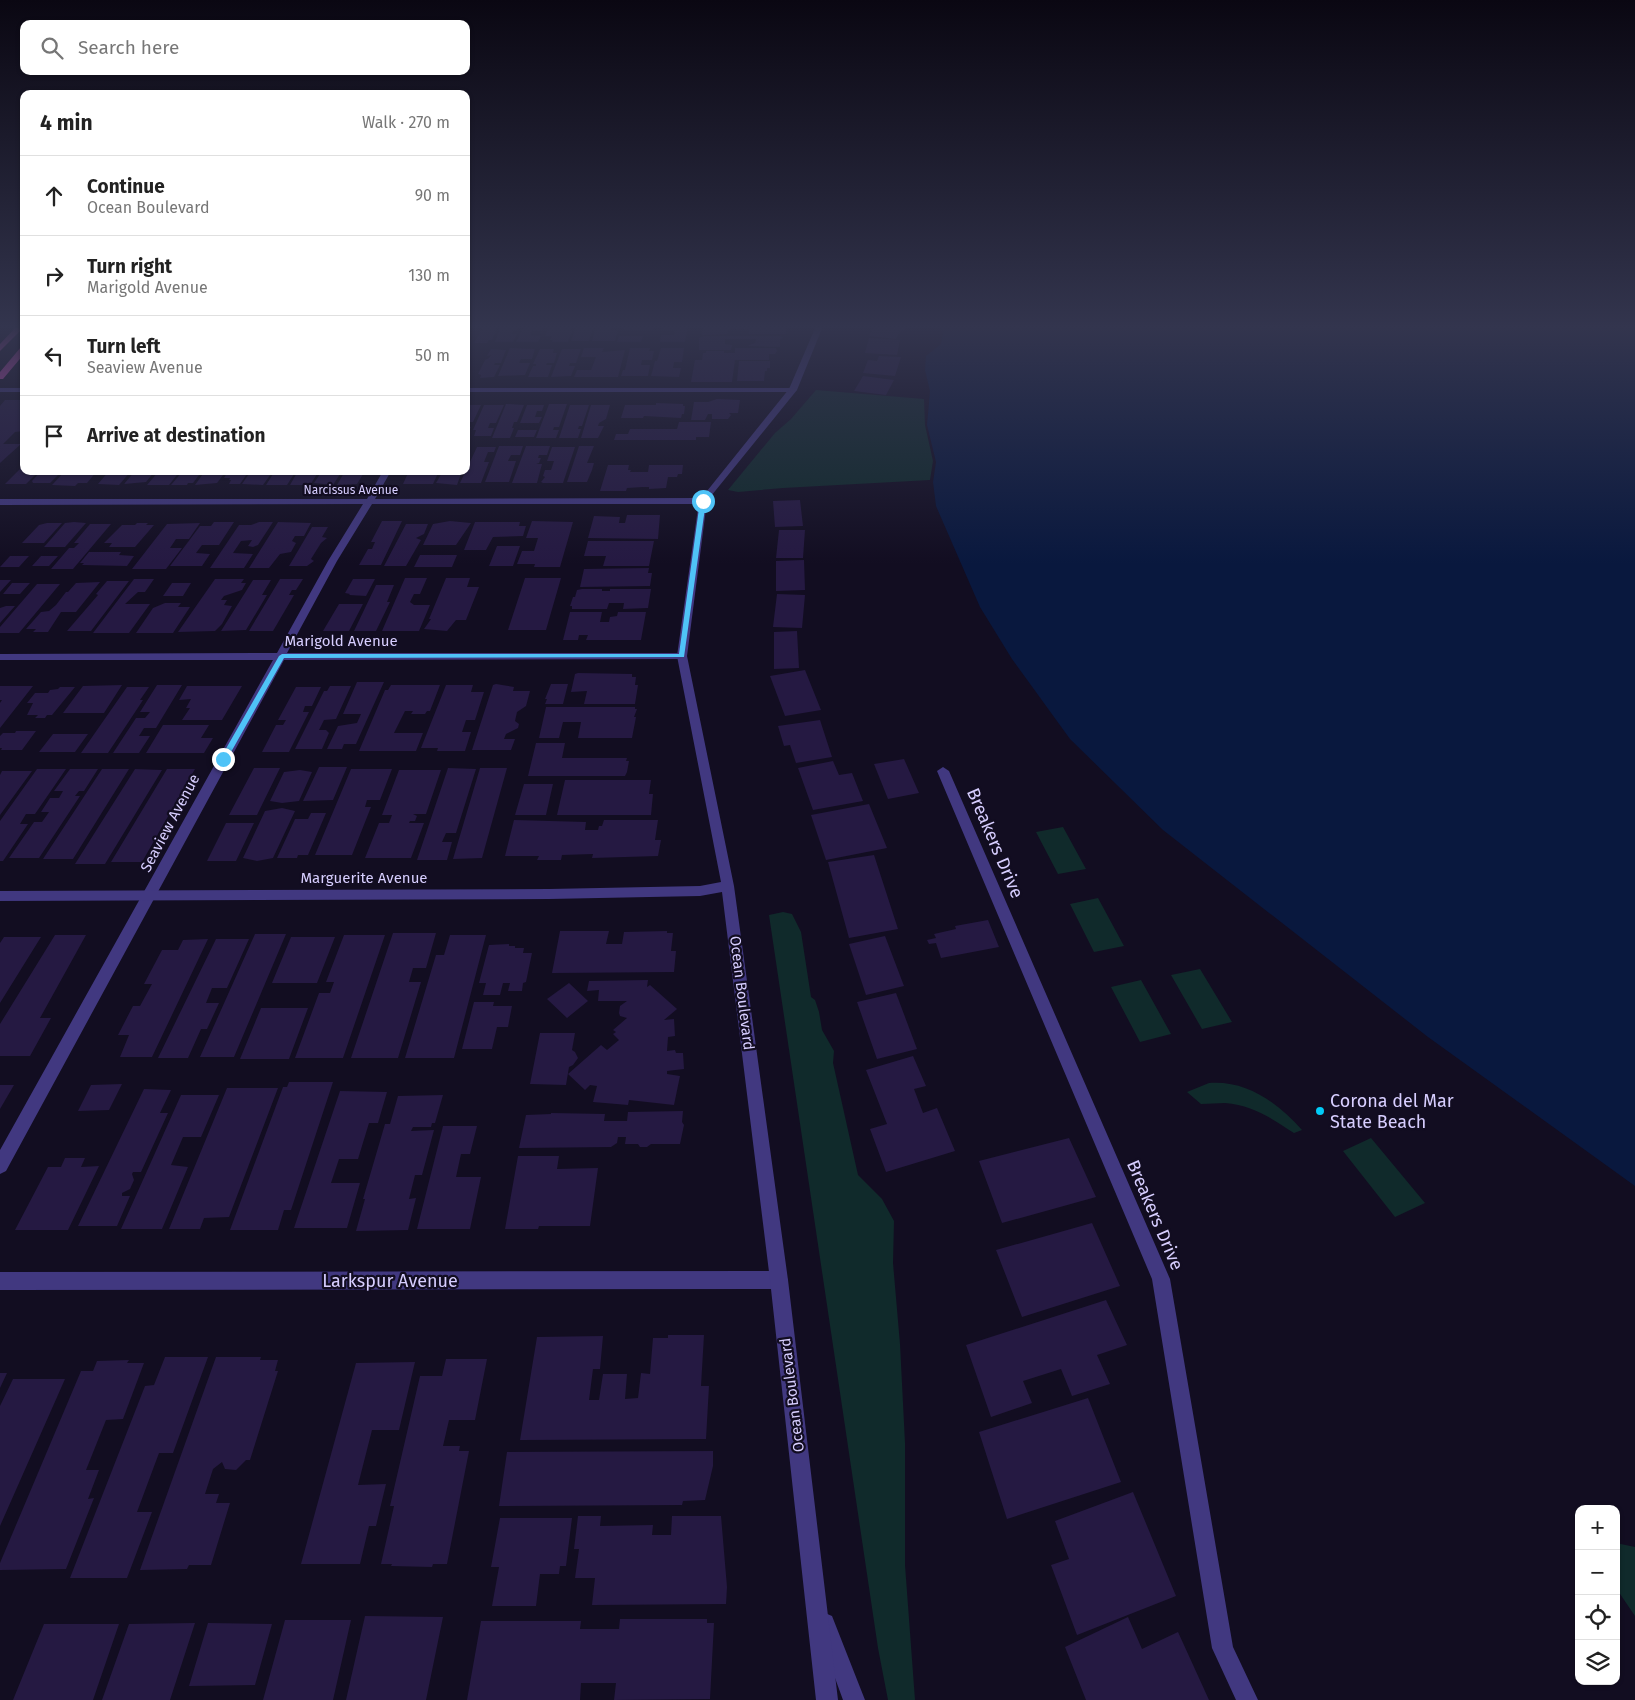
<!DOCTYPE html>
<meta charset="utf-8">
<style>
body{margin:0;font-family:"Fira Sans",sans-serif;background:#f6f6f6;color:#222}
.controls{position:absolute;right:15px;bottom:15px;display:grid;overflow:hidden;border-radius:10px;box-shadow:0 1px 4px #0004}
.controls button{width:45px;height:45px;display:grid;place-items:center;padding:0;border:0;border-bottom:1px solid #e0e0e0;background:#fff;color:#222;font:25px sans-serif}
.stop{position:absolute;width:15px;height:15px;margin:-11px;border:4px solid #4fc3f7;border-radius:50%;background:#fff}
.stop.end{background:#4fc3f7;border-color:#fff;box-shadow:0 1px 5px #0008}
.list{margin:0;padding:0;list-style:none}
h2{display:flex;justify-content:space-between;align-items:center;height:65px;margin:0;padding:0 20px;font-size:21px}
h2 small{font-size:16px;font-weight:400;color:#767676}
.list li{display:grid;grid-template-columns:32px 1fr auto;gap:15px;align-items:center;box-sizing:border-box;height:80px;padding:0 20px;border-top:1px solid #e0e0e0}
.list b{display:block;font-size:19px;white-space:nowrap}
.list p{margin:0;font-size:16px;white-space:nowrap;color:#767676}
.list em{font-size:16px;font-style:normal;color:#767676}
.icon{flex:none;width:28px;height:28px;fill:none;stroke:currentColor;stroke-width:2;stroke-linecap:round;stroke-linejoin:round}
.map{position:relative;flex:none;width:1635px;height:1700px;overflow:hidden}
.search{position:absolute;background:#fff;box-shadow:0 1px 4px #0004;left:20px;top:20px;width:450px;height:55px;display:flex;align-items:center;gap:12px;box-sizing:border-box;padding:0 18px;border-radius:10px;color:#767676;font-size:19px}
.panel{position:absolute;background:#fff;box-shadow:0 1px 4px #0004;left:20px;top:90px;width:450px;height:385px;border-radius:10px}
.map>svg:first-child{display:block}
</style>
<div class="map">
<svg width="1635" height="1700" viewBox="0 0 1635 1700">
<rect width="100%" height="100%" fill="#120d21"/>
<path fill="#102a2b" d="M816,390L924,399L925,425L933,461L930,480L783,488L738,492L728,490L775,433L791,419Z
M1063,827L1086,869L1058,874L1036,832Z
M1098,898L1124,946L1094,952L1070,904Z
M783,912L792,914L801,932L811,997L815,1000L819,1012L822,1030L834,1051L833,1063L858,1175L882,1199L894,1221L893,1263L900,1344L905,1443V1565L915,1700H888L878,1648L769,915Z
M1200,969L1232,1022L1202,1029L1171,975Z
M1141,980L1171,1034L1140,1042L1111,987Z
M1209,1083C1247,1080 1278,1103 1302,1130L1294,1133C1272,1119 1253,1105 1225,1103C1217,1103 1209,1104 1201,1104L1187,1092Z
M1371,1138L1425,1203L1395,1217L1343,1151Z
M1616,1543L1635,1547V1616L1616,1588Z"/>
<path fill="#09183e" d="M938,326H1635V1186L1428,1037L1163,830L1070,739L1012,659L980,607L936,506L933,482L936,462L927,425L930,391L925,370L926,356L941,344L943,333Z"/>
<path fill="#251942" d="M497,326L495,329H497L492,340H489L487,343H474L482,329V327Z
M501,326H521L513,332L512,334H517L513,342H495Z
M524,326H546L542,331H532L530,335L541,336L538,342H516Z
M549,326H572L570,331H572L568,342H552L553,340H550L552,336H545Z
M579,326H594L589,341H571L576,327Z
M596,326H612L611,330H618L615,341H592Z
M622,326H654L653,330H637L621,329Z
M662,326H688L685,342H660L661,335H674L675,330H661Z
M703,326H786V334H749V329H728L727,334L702,335Z
M874,326H906L904,332L900,331L896,339L869,336Z
M619,336H643L641,342H617Z
M704,336H781L783,338L780,339V347L747,346L755,343L756,339H725V344L732,345L731,350H699V338Z
M869,338L900,340L897,355L865,353Z
M510,348L535,349L532,359H521L519,363H530L525,375L498,376Z
M584,348H604L602,352L625,350L618,377H574L577,370H591L596,357H581Z
M630,348H650L649,351H654L652,360H642L641,365H650L648,376H621L623,370H625Z
M661,348H684L682,362H674L673,368H681L679,377L651,376L655,361H657Z
M735,348H776L777,351L775,354H769V360H735L732,382H691L695,360H702L703,353H706V351H724V353H735Z
M491,349L506,350L501,363H495L494,365H500L494,377L480,378L481,375L478,374L485,360L489,358L491,355L487,356Z
M540,349H554L553,353H557L554,363H547L546,365H552L548,377H528L533,366H536V364H533Z
M562,349H581L576,363H570L569,366H575L571,376L551,377Z
M879,356L901,357L895,376L863,373L868,360L877,361Z
M739,361H770V368H767V371H765L764,381H737Z
M863,376L894,380L886,395L854,391Z
M717,399L740,400L738,413H729L731,415L728,419H712V414H708L705,420H691L694,402H708Z
M5,400H24V431L15,432L3,444H21L0,463V406Z
M656,403L683,404V406H685L684,414H682L681,418L644,416L643,418H621L625,405H656Z
M506,404L524,405L517,422H514L512,428H514L510,438H492Z
M549,404H567L559,427H554L553,430H559L556,438H536Z
M466,405H481L473,422H470L467,427H471L466,437Z
M484,405H504L496,423H490L488,428H494L491,436H474L476,430H473Z
M527,405H544L542,411H537L535,417H542L539,423H520Z
M570,405H589L582,426H579L578,429H581L578,438H559Z
M591,405H610L606,419L599,423L598,426H604L598,438H581Z
M679,422H711L709,437H696V440H614L616,434H628L630,429H677Z
M518,430H537L534,437H515Z
M499,446H523L520,455H511L508,461H516L509,482H485Z
M526,446H550L547,455H539L538,458H541L539,463L536,464H542L537,483H512Z
M579,446H594L587,463H594L592,470L587,482H567Z
M477,447H496L494,452H488L484,462H489L481,483H460Z
M552,447H575L563,483H543L541,482L545,477L543,476L545,470H551L554,461H547Z
M24,465V471H39L26,484H5Z
M608,465H629L628,470H631L630,472H648L649,465H683L682,474H678L677,477H668L666,488L649,489V487H643L627,488L626,491H600Z
M41,471H62L50,483H33L32,481Z
M65,471H97L87,483H78L75,486L52,485Z
M109,471H131L119,485L98,484Z
M135,471H155L146,482L124,484Z
M159,471H180L169,485H147Z
M183,471H202L193,483H188L187,485H171Z
M205,471H226L217,483L195,485Z
M228,471H249L240,484H229L231,480H229L230,478H224Z
M251,471H273L263,485L242,484Z
M275,471H296L287,485H266Z
M298,471H319L310,485H290Z
M322,471H342L333,485L314,483Z
M345,471H365L357,484L337,485Z
M409,471H439L433,484H403Z
M443,471H462L457,485L436,483Z
M800,500L803,526L775,527L773,501Z
M627,515H660L658,539L588,538L594,516L620,517L619,523H625Z
M382,521H402L381,565H359L368,549H372L375,542H371Z
M450,521L471,523L456,545H423L433,524Z
M532,521L573,522L560,567H534L535,564H517L522,551H534L538,538H526Z
M74,522L86,523L65,547H44L65,523Z
M214,522H234L219,545H202L196,553L210,554L202,566H170L200,526H211Z
M259,522H273L258,545L253,547L248,546L252,540L241,541L233,553L253,554L244,568H210L239,525H251Z
M278,522L311,523L304,536H295L292,541L296,543L291,552L280,554L269,568H249Z
M475,522H520L519,526H526L523,536L493,537L486,550H464Z
M47,523H62L44,543H22L39,525Z
M137,523H148L146,525H154L135,547H109L112,543H104L122,525H135Z
M200,523L189,539H176L170,548H182L166,569H132L167,524Z
M90,524H111L73,569H51L69,548H74L79,543H74Z
M406,524H428L424,534L416,538L421,540L406,566H384Z
M312,527H328L322,537L327,538L321,543L311,559L314,561L307,566H289Z
M779,530H805L803,558H776Z
M588,541H654L649,566H603L606,556H584Z
M497,546H520L513,566H489Z
M89,552H121L119,555L134,556L127,566L82,565L84,563H80Z
M420,555H457L452,567H414Z
M10,556H29L19,567H0Z
M41,556H58L49,566H32Z
M804,560L805,590L776,591V561Z
M649,568L648,573H652L650,586L580,587L584,569Z
M405,578H427L420,594H414L410,602L414,605H430L419,631H382Z
M446,578H470L467,587H479L466,620H456L447,631L424,629L431,619H429Z
M525,578H561L546,630H508Z
M134,579H154L145,592H138L125,604H150L129,633H93Z
M215,579H244L241,583H246L242,590L224,596L221,600H227L224,605L232,606L222,624L215,631L178,632Z
M280,579H303L296,590H292L289,595H294L273,631H249Z
M353,579H375L366,596L349,595L350,594L345,593Z
M0,580H11L0,592Z
M253,580H271L262,595H267L246,630L221,631Z
M107,581H129L91,631H67L98,595L96,594Z
M100,582L76,612H61L48,632H33L36,629H26L41,612L49,611L56,605L66,592H68L76,583Z
M12,583H30L20,594H3Z
M172,583H191L183,596H163Z
M37,584H60L19,633H0V627Z
M376,585H394L387,602H390L376,631H354Z
M582,589H602V591H610V589H651L648,608L623,609L624,603H609L607,609H572V606H570L573,597H575L577,590Z
M777,594L805,595L802,628L773,627Z
M165,603H181L178,607H190L173,633H136L153,608Z
M339,604H363L349,631H323Z
M6,606H15L0,623V608Z
M570,612H602L600,622H609L610,617L617,616L618,612H646L641,640H586L588,635H579L578,640H563Z
M797,631L799,668L774,669V632Z
M805,670L821,710L785,716L770,676Z
M578,673L632,674V677H636L635,685H638L635,704H584L587,691L571,692L575,674Z
M357,682H384L356,744H344L342,749H327L338,726L357,723L361,714H343Z
M496,684L514,687L513,691H530L526,706L517,712L515,721L519,724L518,728L506,734L504,739H515L511,750H472L493,685Z
M551,684H568L563,704H545L547,699H545Z
M122,685L104,713H63L83,686Z
M157,685H182L156,728H144L139,736H150L139,753H113L136,718H145L150,712H140Z
M391,685H440L430,711H427L425,714H411L413,711H405L394,733H423L416,751H359L385,690H388Z
M446,685H473L471,692H484L475,720H466L462,732H471L465,751H437L438,748H421Z
M0,686H33L0,728V703L2,700H0Z
M187,686H242L222,720H182L190,708H186L191,699L179,700Z
M330,686H351L336,719L324,720L319,730H326L329,733L322,749H295L324,691H327Z
M60,687H75L52,715H47L45,718H35L38,715H27L33,703H27L35,693H48L50,690L58,689Z
M127,687H149L140,700H143L108,753H81Z
M296,687H321L312,706H305L303,712H309L289,752H262L276,725H283L286,720H278Z
M546,707H635V709H637L634,717H636L632,738H578L581,722H563L559,738H539Z
M820,720L832,757L796,763L790,745L784,746L778,726Z
M163,725H209L201,738H213L204,753H146Z
M16,731H36L22,750H1L2,748H0V736L3,733H15Z
M53,734H88L75,752H39Z
M536,743H565L562,758H627L626,761H629L627,772L625,776H528Z
M904,759L919,793L888,799L874,764Z
M833,761L839,775L852,773L863,801L813,810L798,768Z
M319,767H347L333,800L303,801Z
M254,768H280L257,815H229Z
M448,768L476,769L456,833H446L442,842H452L447,860H417Z
M480,768H507L482,858L453,859Z
M37,769H66L35,814H26L20,824H28L3,861H0V821Z
M70,769H98L84,791H79L75,796H80L39,858H9L34,822H42L49,812H41L50,798H59L63,791H54Z
M102,769H129L73,859H43Z
M135,769L162,770L105,864H75Z
M167,769H195L142,862H111Z
M351,769H392L380,800H367L365,807H371L352,855H315Z
M300,770L312,772L299,801L282,803L270,801L284,772Z
M399,770H441L426,814H413L417,816L415,821H410L409,823H424L411,858H365L379,823H389L392,815H382Z
M2,771H32L0,815V775Z
M565,780H651L649,794H653L651,815H557Z
M524,784H553L546,815H515Z
M869,804L887,848L826,860L811,815Z
M282,808L295,811L273,858L257,861L243,858L265,811Z
M311,813H326L308,855H298L297,858H277L295,819H308Z
M514,820L586,822L585,830H598L599,826H602L604,820H658L655,840H661L658,856L592,858L593,854L562,855L561,860H537L539,856H505Z
M226,823H254L236,861H207Z
M874,855L898,929L849,938L828,862Z
M988,920L999,947L941,958L936,943L929,944L927,940L936,938L934,934L956,929L955,926Z
M560,931H609L606,944H622L624,932L667,931V933H673L671,951H676L674,972L552,973Z
M393,933H436L426,968H413L409,982H421L398,1058H351Z
M255,934H286L234,1057H200Z
M55,935H86L40,1018H51L30,1056H0V1024Z
M344,935H385L343,1058H295L319,993H330L334,982H326Z
M450,935H486L454,1058H405L436,955H444Z
M885,936L904,986L866,995L849,944Z
M4,937H41L0,1003V943Z
M291,937H335L317,983H272Z
M208,939L152,1057H120L129,1035H118L133,1006H140L152,984H144L162,950H178L183,940Z
M216,939H249L227,988H212L206,1003H219L207,1029H201L188,1058H158Z
M509,944V946H515V948H524L523,953H532L526,982L523,983L522,991H508L510,983H503L500,995H483L486,983H479L489,945Z
M648,980L647,987L650,985L677,1009L664,1020L674,1019L675,1036L668,1037L667,1051L675,1050L676,1053H683L684,1069L667,1071V1074L680,1076L674,1105L629,1100L628,1105L593,1102L597,1086L590,1085L585,1090L568,1074L601,1045L607,1050L619,1040L613,1034L616,1032L613,1030L627,1018L620,1016L619,1013L620,1006L627,1001H598L599,990L587,991L589,981Z
M569,983L588,1001L567,1018L547,999Z
M896,993L917,1049L877,1059L857,1002Z
M474,1002H494L493,1006H512L508,1027H497L492,1049H462Z
M261,1008H308L289,1059H240Z
M540,1033H575L572,1050L575,1052L578,1058L573,1065L569,1067L566,1085L530,1084Z
M913,1056L926,1086L914,1089L923,1113L937,1108L955,1151L886,1172L870,1129L887,1124L866,1070Z
M289,1082H333L291,1210H284L278,1230H230L283,1087H287Z
M122,1084L109,1110L78,1111L91,1085Z
M0,1085H14L0,1109Z
M227,1088H278L229,1217L204,1218L200,1229H169Z
M144,1089L171,1090L160,1113H168L141,1172H133L132,1174L134,1180L130,1189L122,1193V1196H130L117,1226H78Z
M340,1091L387,1092L378,1123H369L358,1159H339L331,1183H360L347,1228H294Z
M181,1095H219L201,1137H183L171,1165L188,1167L162,1229H121Z
M443,1095L435,1123H432L431,1127H413L411,1131L434,1130L422,1175H415L409,1199L416,1198L408,1230L356,1231L365,1199H363L385,1124H390L398,1096Z
M683,1111L682,1122L684,1125L680,1144H651L647,1147H640L638,1144H625L626,1137H618L617,1143L611,1147L519,1148L526,1115L551,1114V1113L605,1114L604,1121H627L628,1112Z
M443,1126H477L470,1154H461L456,1177H481L470,1229H417Z
M1069,1138L1096,1197L1002,1223L979,1161Z
M518,1156H559L557,1169L598,1168L590,1226H539L538,1229H505Z
M65,1158H85L81,1167L99,1166L68,1230H15L48,1167H61Z
M1092,1223L1120,1286L1022,1317L996,1250Z
M1106,1300L1127,1345L1097,1355L1110,1384L1072,1396L1061,1369L1023,1381L1032,1403L991,1417L966,1345Z
M668,1335H704L701,1386H709L706,1439L520,1440L537,1337L603,1336L600,1369H593L589,1400H599L603,1374H627L625,1399L638,1398L641,1373L650,1374L653,1338H668Z
M165,1357H208L173,1453H159L137,1512H152L127,1578H70L145,1386L154,1385Z
M216,1357H261L260,1360H278L275,1371H278L250,1460H246L236,1470L225,1469L222,1462L213,1469L205,1494H219L216,1503H230L211,1565H189L187,1569L140,1570Z
M446,1359H487L475,1420H449L443,1446H460L459,1451H469L447,1564H433L432,1567L391,1566L392,1564H381L394,1506H390L420,1376H442Z
M129,1360L127,1363H144L123,1419L106,1420L86,1470H99L88,1499L94,1498L66,1569L0,1570V1563L81,1371H93L97,1361Z
M415,1362L399,1430H372L358,1485L386,1484L376,1526H369L360,1564H301L356,1363Z
M0,1373H7L0,1388Z
M13,1379H65L0,1526V1406Z
M1088,1398L1121,1482L1007,1519L979,1432Z
M713,1451V1466L705,1500L683,1501L682,1505L499,1506L507,1452Z
M1133,1492L1176,1596L1077,1635L1051,1565L1069,1559L1055,1521Z
M578,1516H601L600,1526L653,1525L652,1535H671L672,1516H721L727,1587L726,1604L592,1605L595,1578H575L579,1549H574Z
M500,1518H572L566,1566H560L559,1574H540L536,1606H492L499,1567H491Z
M365,1616L443,1617L426,1700H346Z
M1128,1617L1142,1649L1178,1632L1209,1700H1086L1065,1647Z
M620,1619H707V1623H714L710,1699L614,1700L616,1683H581L580,1700H467L481,1621H581L580,1629H619Z
M285,1620H351L333,1700H263Z
M195,1623L170,1700H102L129,1624Z
M208,1623L272,1624L255,1685L189,1686Z
M44,1624H119L93,1700H13Z"/>
<g fill="none" stroke-linecap="round" stroke-linejoin="round">
<path fill="#413880" fill-rule="evenodd" d="M0,388H24V392H0Z
M466,388H793L797,390L793,392H466Z
M383,471H391L375,499L703,498L707,501L703,504H372L337,561L287,653H682L687,656L682,659L284,660L6,1171L0,1174V1150L273,660H0V654L277,653L328,561L363,504L0,505V499H367Z
M943,767L949,771L1170,1279L1233,1647L1258,1700H1236L1212,1648L1152,1279L937,771Z
M779,1271L785,1274L788,1280L785,1286L779,1289L0,1290V1272Z
M825,1613L832,1616L865,1700H843L815,1623L818,1616Z"/>
<path fill="#413880" fill-rule="evenodd" d="M816,326H823L797,390L707,501L687,656L734,886L788,1280L838,1700H816L770,1280L722,892L700,896L549,899L0,901V891L549,889L700,886L721,882L677,656L699,501L789,389Z"/>
<path fill="#e54fc8" fill-rule="evenodd" d="M17,326L24,327L0,351V344Z
M21,347H24V354L3,379H0V372Z"/>
</g>
<linearGradient id="sky" x2="0" y2="1"><stop stop-color="#0a0712"/><stop offset="0.58" stop-color="#33354e"/><stop offset="1" stop-color="#33354e" stop-opacity="0"/></linearGradient>
<rect width="1635" height="564" fill="url(#sky)"/>
<path fill="#4fc3f7" d="M703,499L706,501L684,657L284,658L226,761L220,759L279,656L282,654H679L700,501Z"/>
<circle fill="#01cbf7" stroke="#120d21" stroke-width="2" cx="1320" cy="1111" r="5"/>
<g text-anchor="middle" dominant-baseline="central" stroke-width="4.5" stroke-linejoin="round" paint-order="stroke">
<g font-size="12" fill="#d7ceff" stroke="#120d21">
<text x="351" y="490">Narcissus Avenue</text>
</g>
<g font-size="15" fill="#d7ceff" stroke="#120d21">
<text x="341" y="641">Marigold Avenue</text>
<text transform="translate(170 823) rotate(-62)">Seaview Avenue</text>
<text x="364" y="878">Marguerite Avenue</text>
<text transform="translate(742 993) rotate(83)">Ocean Boulevard</text>
<text transform="translate(792 1395) rotate(-97)">Ocean Boulevard</text>
</g>
<g font-size="18" fill="#d7ceff" stroke="#120d21">
<text transform="translate(995 843) rotate(67)">Breakers Drive</text>
<text transform="translate(1155 1215) rotate(67)">Breakers Drive</text>
<text x="390" y="1281">Larkspur Avenue</text>
</g>
<g font-size="18" fill="#d7ceff" stroke="#120d21" text-anchor="start">
<text x="1330" y="1101">Corona del Mar<tspan x="1330" dy="21">State Beach</tspan></text>
</g>
</g>
</svg>
<div class="controls">
<button>+</button>
<button>−</button>
<button><svg class="icon" aria-label="locate" viewBox="0 0 24 24"><circle cx="12" cy="12" r="6"/><path d="M12 2v4M12 18v4M2 12h4M18 12h4"/></svg></button>
<button><svg class="icon" aria-label="layers" viewBox="0 0 24 24"><path d="M12 4l9 5-9 5-9-5zM3 14l9 5 9-5"/></svg></button>
</div>
<div class="stop" style="left:703px;top:501px"></div>
<div class="stop end" style="left:223px;top:759px"></div>
<div class="search"><svg class="icon" aria-label="search" viewBox="0 0 24 24"><circle cx="10" cy="10" r="6"/><path d="M15 15l6 6"/></svg>Search here</div>
<section class="panel">
<h2>4 min<small>Walk · 270 m</small></h2>
<ul class="list">
<li><svg class="icon" aria-label="ahead" viewBox="0 0 24 24"><path d="M12 20V5M6 11l6-6 6 6"/></svg><div><b>Continue</b><p>Ocean Boulevard</p></div><em>90 m</em></li>
<li><svg class="icon" aria-label="right" viewBox="0 0 24 24"><path d="M7 20v-9h11M14 6l5 5-5 5"/></svg><div><b>Turn right</b><p>Marigold Avenue</p></div><em>130 m</em></li>
<li><svg class="icon" aria-label="left" viewBox="0 0 24 24"><path d="M17 20v-9H6M10 6l-5 5 5 5"/></svg><div><b>Turn left</b><p>Seaview Avenue</p></div><em>50 m</em></li>
<li><svg class="icon" aria-label="arrive" viewBox="0 0 24 24"><path d="M6 21V4h12l-3 4 3 4H6"/></svg><div><b>Arrive at destination</b></div></li>
</ul>
</section>
</div>
